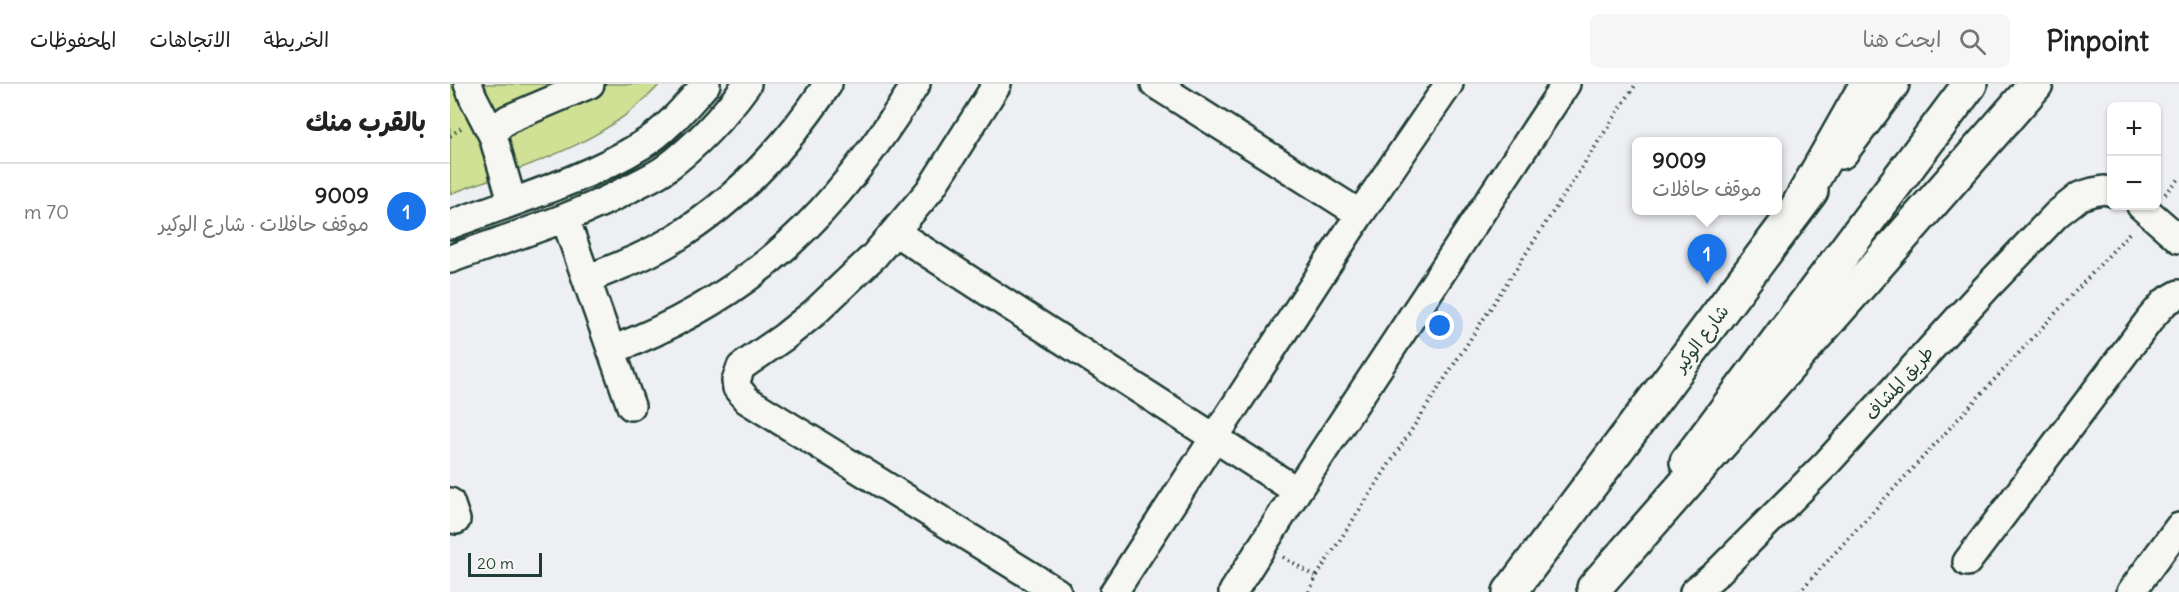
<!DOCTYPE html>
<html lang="ar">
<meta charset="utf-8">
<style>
body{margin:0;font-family:Delius,"Playpen Sans Arabic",sans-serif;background:#f6f6f6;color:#222;direction:rtl}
.controls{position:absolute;right:18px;top:18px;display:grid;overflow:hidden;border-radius:9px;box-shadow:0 2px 4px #0004}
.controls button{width:54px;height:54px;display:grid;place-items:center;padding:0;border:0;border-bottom:2px solid #e0e0e0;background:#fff;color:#222;font:30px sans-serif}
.scale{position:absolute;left:18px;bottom:15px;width:74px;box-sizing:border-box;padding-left:6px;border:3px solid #1f3d34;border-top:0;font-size:16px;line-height:21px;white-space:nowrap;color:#1f3d34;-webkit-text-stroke:4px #f6f6f2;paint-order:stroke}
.you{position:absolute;left:990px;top:242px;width:21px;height:21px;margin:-15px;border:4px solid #fff;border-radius:50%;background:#1a73e8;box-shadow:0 0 0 9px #1a73e833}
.badge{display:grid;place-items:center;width:39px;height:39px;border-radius:50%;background:#1a73e8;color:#fff;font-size:20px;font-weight:700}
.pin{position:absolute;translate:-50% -50px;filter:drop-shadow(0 2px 3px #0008)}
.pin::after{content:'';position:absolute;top:32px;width:21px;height:18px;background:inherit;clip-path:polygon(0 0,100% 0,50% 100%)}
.popup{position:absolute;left:1182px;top:53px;width:150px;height:78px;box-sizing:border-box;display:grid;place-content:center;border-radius:9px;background:#fff;filter:drop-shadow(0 2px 4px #0005);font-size:20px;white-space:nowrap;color:#767676}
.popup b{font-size:22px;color:#222}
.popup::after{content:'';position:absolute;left:50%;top:100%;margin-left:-12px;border:12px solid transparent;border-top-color:#fff}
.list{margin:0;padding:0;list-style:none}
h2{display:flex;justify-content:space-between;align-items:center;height:78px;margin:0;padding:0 24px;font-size:26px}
h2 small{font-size:20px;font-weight:400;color:#767676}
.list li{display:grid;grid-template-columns:39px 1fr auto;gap:18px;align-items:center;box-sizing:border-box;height:96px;padding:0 24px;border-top:2px solid #e0e0e0}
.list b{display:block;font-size:22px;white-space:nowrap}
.list p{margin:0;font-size:20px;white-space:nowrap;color:#767676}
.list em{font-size:20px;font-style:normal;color:#767676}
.icon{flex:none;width:33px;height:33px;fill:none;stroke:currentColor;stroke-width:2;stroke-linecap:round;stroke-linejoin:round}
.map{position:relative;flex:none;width:1729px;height:508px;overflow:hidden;direction:ltr}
header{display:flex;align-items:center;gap:36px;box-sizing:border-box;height:84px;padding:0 30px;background:#fff;border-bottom:2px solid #e0e0e0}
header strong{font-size:28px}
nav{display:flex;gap:33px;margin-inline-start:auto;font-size:21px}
.search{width:420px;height:54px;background:#f6f6f6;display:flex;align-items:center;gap:15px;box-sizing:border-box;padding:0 21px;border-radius:9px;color:#767676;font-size:22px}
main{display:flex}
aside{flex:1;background:#fff}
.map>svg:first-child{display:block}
</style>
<header>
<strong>Pinpoint</strong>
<div class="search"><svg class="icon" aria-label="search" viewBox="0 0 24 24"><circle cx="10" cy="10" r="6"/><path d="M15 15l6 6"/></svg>ابحث هنا</div>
<nav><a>الخريطة</a><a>الاتجاهات</a><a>المحفوظات</a></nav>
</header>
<main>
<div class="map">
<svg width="1729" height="508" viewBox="0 0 1729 508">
<rect width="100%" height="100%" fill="#eeeff3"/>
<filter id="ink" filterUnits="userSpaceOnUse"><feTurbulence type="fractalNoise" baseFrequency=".0167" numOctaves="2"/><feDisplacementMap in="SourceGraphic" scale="12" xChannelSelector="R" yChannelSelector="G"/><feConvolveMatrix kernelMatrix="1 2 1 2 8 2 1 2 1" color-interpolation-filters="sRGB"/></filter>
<g filter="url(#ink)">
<path fill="#d0e195" stroke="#788f64" stroke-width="1.5" d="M0,0H210C155,61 74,82 0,110Z"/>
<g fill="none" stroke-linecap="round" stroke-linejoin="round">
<defs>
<path id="minor" d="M18,0L23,13L43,52
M547,0L480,106L424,172L364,229L334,253L291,283L286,297L287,304L297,316L607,508
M705,0L910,130
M62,117L43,52L49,42L58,35L140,0
M1691,122L1729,155
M115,134L181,322
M0,141C63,117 135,96 192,61C217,46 237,21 256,0
M445,148L847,407
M0,175C60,153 122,135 179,105C191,98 204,93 215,85C247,61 274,32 297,0
M137,195C167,183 197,172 224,155C286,117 338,60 378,0
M162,266C307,211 385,128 466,0
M0,418L6,436
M1517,478L1701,234L1715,218L1729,210
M664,508L910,130L999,0
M783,508L847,407L1116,0
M1244,508L1267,489L1376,380L1537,203L1607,130L1630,112L1643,108L1654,106L1662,108
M1681,508L1729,443"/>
<path id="major" d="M1391,68L1442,0
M1237,378L1520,0
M1060,508L1361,107"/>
<path id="highway" d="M1344,129L1417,0
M1144,504L1586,0"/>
</defs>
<use href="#minor" stroke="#1f3d34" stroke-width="32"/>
<use href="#major" stroke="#1f3d34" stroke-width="38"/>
<use href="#highway" stroke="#1f3d34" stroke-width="38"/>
<path stroke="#1f3d34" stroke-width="4" stroke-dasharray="1.5 4.5" stroke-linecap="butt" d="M0,52L11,44
M1715,110L1729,95
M833,473L866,493
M859,508L866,493L1186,0
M1349,508L1682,146"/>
<use href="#minor" stroke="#f6f6f2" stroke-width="27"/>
<use href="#major" stroke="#f6f6f2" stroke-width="33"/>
<use href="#highway" stroke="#f6f6f2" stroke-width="33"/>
</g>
</g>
<g text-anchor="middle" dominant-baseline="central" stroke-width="4.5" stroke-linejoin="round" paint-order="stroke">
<g font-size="18" fill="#1f3d34" stroke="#f6f6f2">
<text transform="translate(1251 254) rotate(-53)">شارع الوكير</text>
<text transform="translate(1449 299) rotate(-48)">طريق المشاف</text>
</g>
</g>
</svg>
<div class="controls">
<button>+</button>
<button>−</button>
</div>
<div class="scale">20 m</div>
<div class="you"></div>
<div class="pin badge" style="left:1257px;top:200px">1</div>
<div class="popup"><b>9009</b>موقف حافلات</div>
</div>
<aside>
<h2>بالقرب منك<small></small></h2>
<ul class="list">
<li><span class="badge">1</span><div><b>9009</b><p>موقف حافلات · شارع الوكير</p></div><em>70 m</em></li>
</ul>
</aside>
</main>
